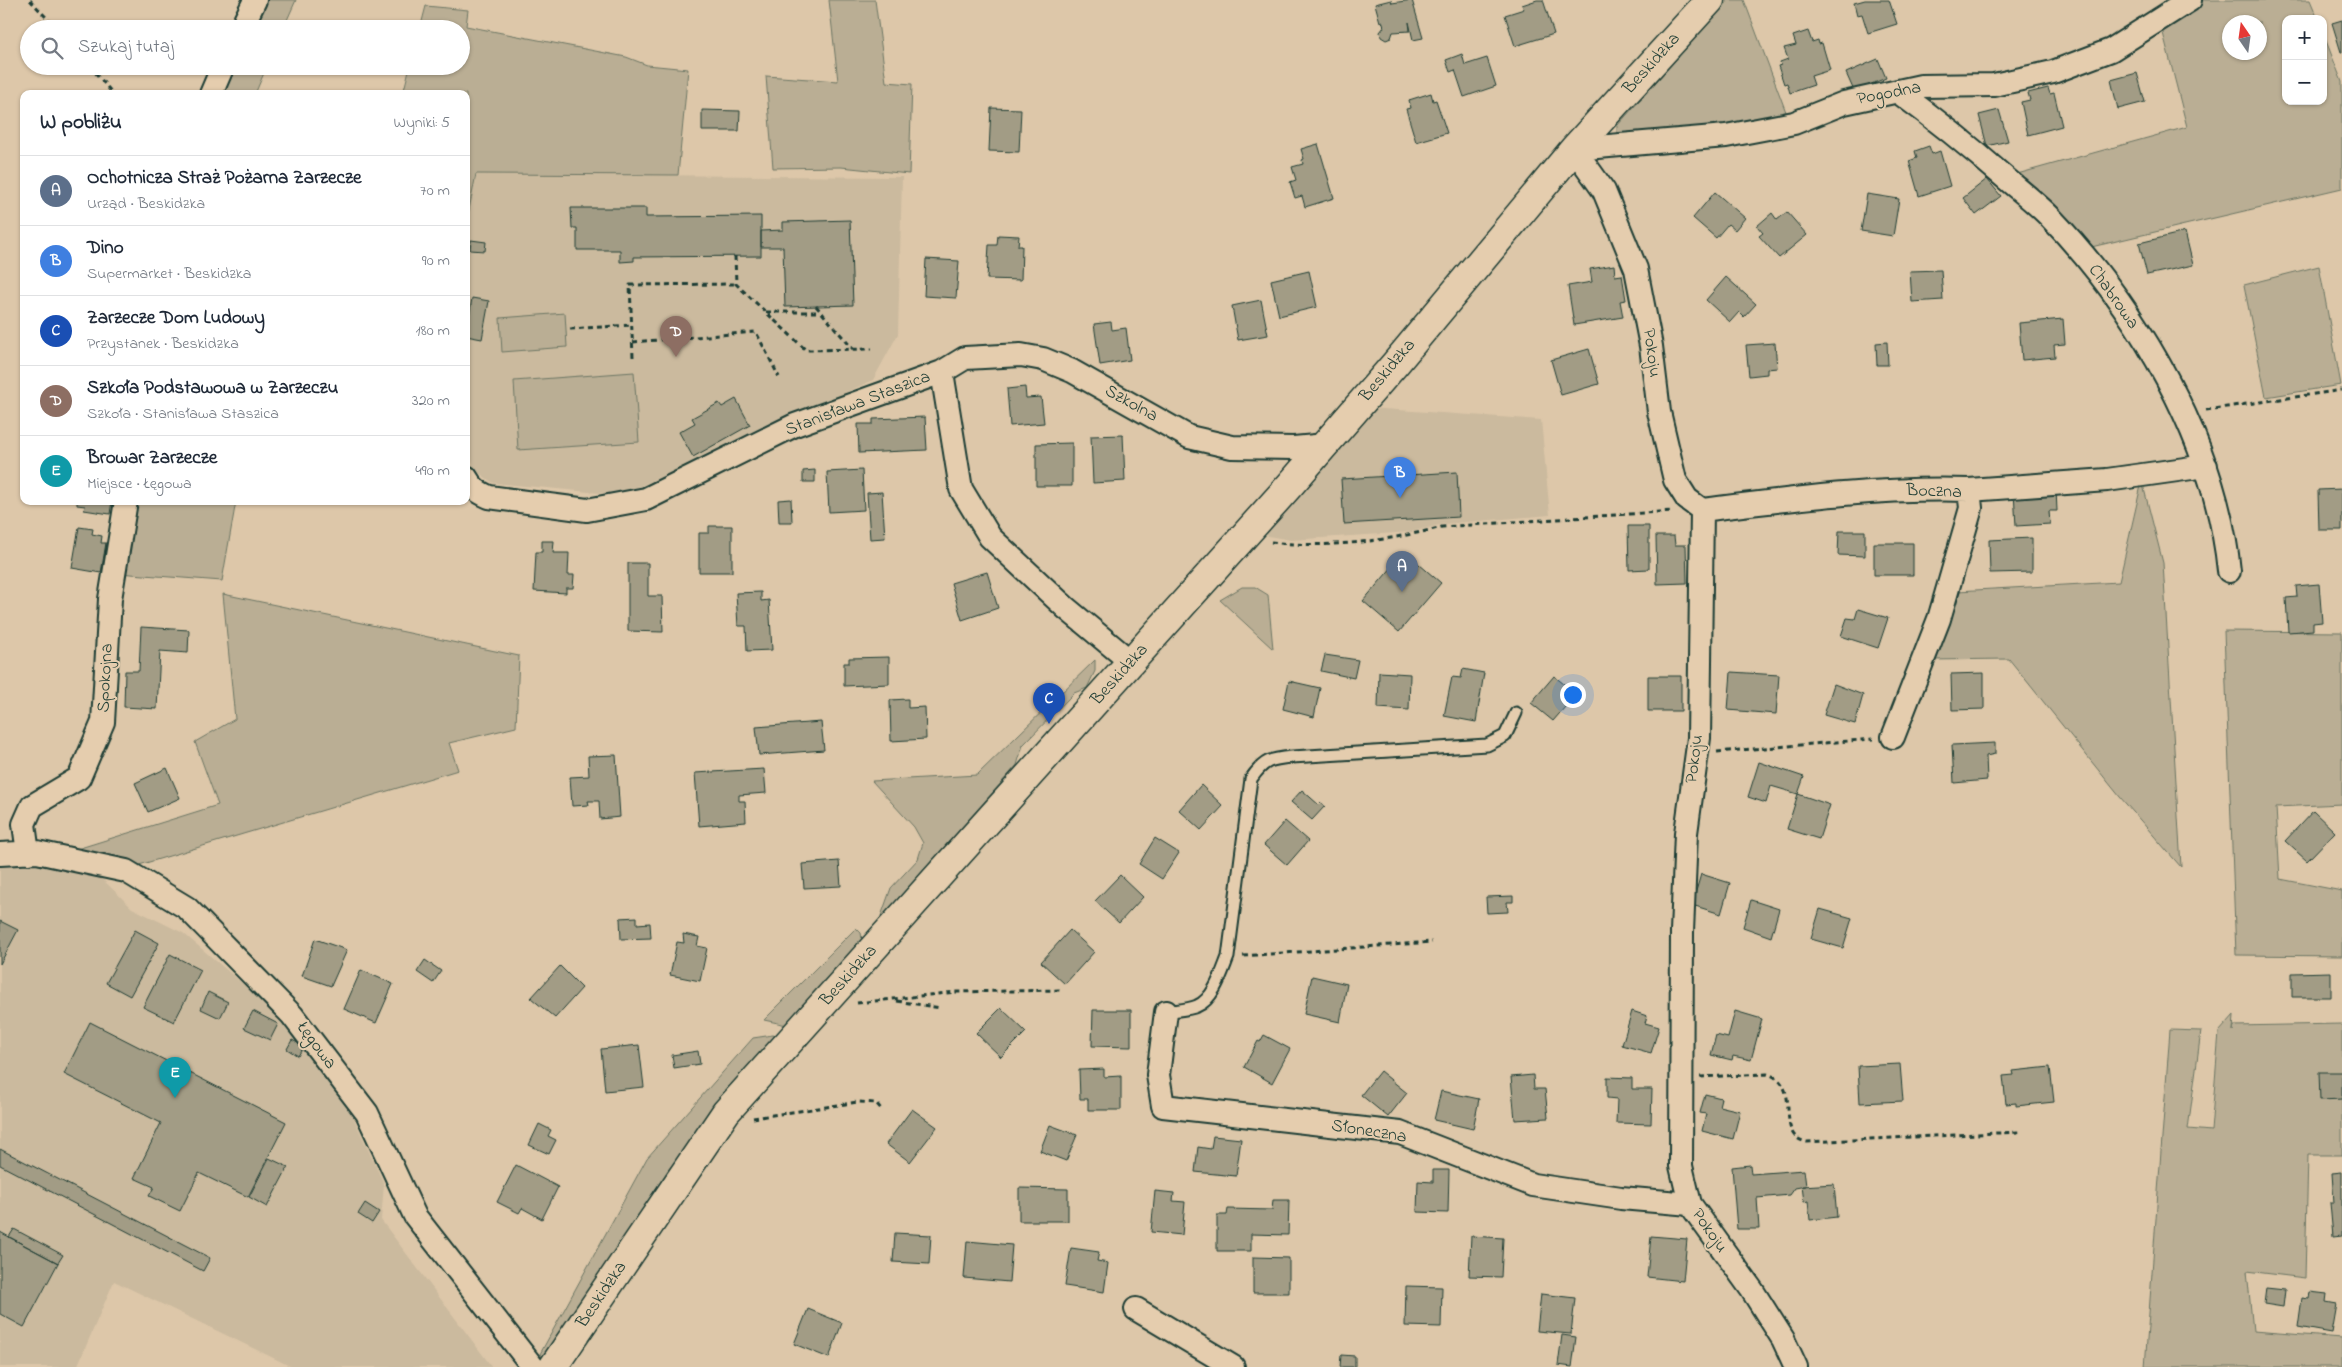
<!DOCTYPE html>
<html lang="pl">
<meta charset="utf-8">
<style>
body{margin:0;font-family:"Indie Flower",sans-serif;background:#f6f6f7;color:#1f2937}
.controls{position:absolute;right:15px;top:15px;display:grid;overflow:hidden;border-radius:10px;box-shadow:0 1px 4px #0004}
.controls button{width:45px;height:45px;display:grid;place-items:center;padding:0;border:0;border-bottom:1px solid #e0e1e3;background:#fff;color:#1f2937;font:25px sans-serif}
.compass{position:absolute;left:2222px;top:15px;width:45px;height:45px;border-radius:50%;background:#fff;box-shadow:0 1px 4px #0004;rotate:347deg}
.you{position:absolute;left:1572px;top:694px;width:18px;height:18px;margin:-12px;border:4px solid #fff;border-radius:50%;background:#1a73e8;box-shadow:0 0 0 8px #1a73e833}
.badge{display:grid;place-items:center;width:32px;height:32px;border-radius:50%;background:#111827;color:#fff;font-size:16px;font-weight:700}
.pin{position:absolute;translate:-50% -41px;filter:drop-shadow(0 1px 2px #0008)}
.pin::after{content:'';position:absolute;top:26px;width:18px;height:15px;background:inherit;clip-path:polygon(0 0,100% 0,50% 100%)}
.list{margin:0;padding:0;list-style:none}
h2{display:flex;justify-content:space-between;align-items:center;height:65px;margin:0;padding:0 20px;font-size:21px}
h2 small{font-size:16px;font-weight:400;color:#747a83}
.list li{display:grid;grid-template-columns:32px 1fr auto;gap:15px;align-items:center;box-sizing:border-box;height:70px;padding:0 20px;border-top:1px solid #e0e1e3}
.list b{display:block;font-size:19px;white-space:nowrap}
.list p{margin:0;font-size:16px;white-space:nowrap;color:#747a83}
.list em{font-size:16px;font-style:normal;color:#747a83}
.icon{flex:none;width:28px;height:28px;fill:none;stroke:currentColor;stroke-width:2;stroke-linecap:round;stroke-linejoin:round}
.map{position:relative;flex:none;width:2342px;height:1367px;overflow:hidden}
.search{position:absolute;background:#fff;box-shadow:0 1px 4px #0004;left:20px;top:20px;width:450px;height:55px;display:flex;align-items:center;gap:12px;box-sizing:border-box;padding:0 18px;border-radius:28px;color:#747a83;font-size:19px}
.panel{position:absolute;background:#fff;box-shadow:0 1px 4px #0004;left:20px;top:90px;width:450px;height:415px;border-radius:10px}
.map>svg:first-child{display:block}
</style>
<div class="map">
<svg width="2342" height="1367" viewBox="0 0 2342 1367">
<rect width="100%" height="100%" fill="#ddc7a9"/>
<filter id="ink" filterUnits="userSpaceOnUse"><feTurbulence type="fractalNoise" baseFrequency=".02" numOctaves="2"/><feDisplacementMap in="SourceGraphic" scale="10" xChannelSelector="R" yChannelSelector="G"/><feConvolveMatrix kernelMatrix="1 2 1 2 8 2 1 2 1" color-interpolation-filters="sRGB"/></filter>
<g filter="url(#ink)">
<path fill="#cbba9e" d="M476,174L902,177L898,334L873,380L621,495L493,483L475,470L466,443V225Z
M1369,408L1541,420L1550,515L1444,524L1411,532L1291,540L1268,536L1265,532Z
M38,859L95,872L132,908L183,933L288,1022L330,1073L355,1121L384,1184L381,1220L492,1367H292L114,1281L77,1367H0V860Z"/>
<path fill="#baae94" stroke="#6c7664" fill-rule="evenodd" d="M261,0H296L283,29H248Z
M829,0H875L886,82L912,84L909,174L841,167L773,168L766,76L838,81Z
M1729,0H1744L1789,120L1623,138L1617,134V126Z
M2202,0H2310L2318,19H2286V101H2323V33L2342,82V188L2087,248L2010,176L2187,127L2162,29ZM2230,22H2260V52H2230Z
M426,6L468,10L466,26L626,57L647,65L688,69L678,175L476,174L466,225V94H403L410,66H461V29H420Z
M230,66H267L255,94H217Z
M2319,266L2341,385L2266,397L2244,285Z
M565,313L567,347L502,352L500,318Z
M634,372L639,442L518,450L514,381Z
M2142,481L2163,563L2181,867L2120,797L2009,659L1932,660L1957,591L2119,582Z
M131,501H236L222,581L118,573Z
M1242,587H1255L1268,595L1273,649L1220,600Z
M223,594L519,656L516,727L449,743L458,770L129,868L61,854L218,805L195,742L235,719Z
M2224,631L2342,632V804L2276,807L2280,879L2342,891V956L2236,955Z
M1095,660V671L1087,688L1074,693L1023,745L1017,765L880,919L891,888L918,859L923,843L914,827L872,781L977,775Z
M856,928L861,933L862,939L787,1025L764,1020Z
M2234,1015L2233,1032L2234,1026L2342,1024V1155H2308L2305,1278L2247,1271L2253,1331L2342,1338V1367H2145L2170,1030L2201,1031L2188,1129L2211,1131L2219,1032Z
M773,1035L779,1037L668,1170L545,1361L540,1354L647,1158L753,1038Z"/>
<path fill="#a29c85" stroke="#1f3d34" d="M1391,0L1392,3L1412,0L1423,38L1413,40L1409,22L1410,31L1393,32L1391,38L1386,40L1381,37L1380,32L1384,27L1382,21L1380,22L1375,4Z
M1537,0H1543L1554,34L1515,46L1505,15L1524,9L1522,5Z
M1865,0H1889L1897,24L1868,33L1862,14L1857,15L1854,3Z
M2342,20V52H2341L2332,23Z
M1808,31L1812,42L1818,40L1819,44L1822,43L1830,70L1811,76L1814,85L1790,93L1787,83L1784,84L1778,66L1781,65L1780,62L1788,59L1784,48L1796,45L1793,36Z
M1462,54L1465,65L1487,58L1496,86L1464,97L1455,70L1450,72L1446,60Z
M1878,59L1886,78L1854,91L1846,73Z
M2137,73L2145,102L2118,109L2111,80Z
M2048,88L2050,94L2054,93L2062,126L2028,135L2021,102L2030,100L2028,93Z
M1431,93L1433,101L1436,100L1447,133L1416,142L1406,109L1411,108L1409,100Z
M991,108L1021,109L1019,152L989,151Z
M702,110L740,111L739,131H702Z
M1999,110L2008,141L1987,146L1979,115Z
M1318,144L1334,198L1305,207L1302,196L1295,198L1290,182L1296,180L1292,167L1303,164L1302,160L1304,159L1301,149Z
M1929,146L1932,154L1940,151L1950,186L1919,196L1909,161L1917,158L1915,151Z
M1987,179L2001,196L1976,215L1963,198Z
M1715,192L1745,218L1735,230L1728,224L1716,238L1693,218Z
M1867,194L1899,199L1893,236L1861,231Z
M571,208H646V217L761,216V256L634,257V261L620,262V250H577V228H572Z
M1787,212L1807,235L1779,258L1759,236L1763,233L1757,226L1772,213L1777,220Z
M850,220L853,305L785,307L783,247H761V231L783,230V222Z
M2185,232L2193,265L2147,275L2139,243Z
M998,235L1019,236L1018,246H1022L1021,280L987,279L989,245H997Z
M471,240L486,242L485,251L470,250Z
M926,259L959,261L956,298L924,296Z
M1614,265L1615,276L1622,275L1626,300L1620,301L1623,317L1574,325L1568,286L1592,282L1590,269Z
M1941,270L1943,300L1912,302L1910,271Z
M1309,271L1317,307L1279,316L1271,280Z
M1726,277L1756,304L1744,317L1739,312L1730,322L1706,300Z
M472,298L489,301L482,339L466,336Z
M1261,300L1268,335L1238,340L1232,306Z
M2063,319L2065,344L2054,345L2055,357L2022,360L2019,323Z
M1111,322L1112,330L1126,328L1130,360L1100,365L1094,324Z
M1887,342L1888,365H1877L1876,343Z
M1775,343L1777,368L1767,369V374L1749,376L1746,345Z
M1589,349L1599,384L1561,395L1551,360Z
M1025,387L1026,398L1041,397L1044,423L1010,426L1007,389Z
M736,399L750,425L693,457L679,432L695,423L692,418L719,403L722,407Z
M925,417L927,450L859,453L858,424H873V419Z
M1123,435L1125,481L1093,483L1091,436Z
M1072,443V486H1036V444Z
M815,470V482H803V471Z
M862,470L864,510L829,512L827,472Z
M1457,472L1459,517L1344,524L1341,479Z
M2056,489L2057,511H2049L2050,524L2016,526L2014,492Z
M2342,489V530H2319L2318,490Z
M882,492L885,538L870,539L867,493Z
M791,499L792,522H779L778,500Z
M77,501H112L110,514L84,510L85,506L77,505Z
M709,526H732V572H699V533H709Z
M1628,526H1649V569L1629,570Z
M79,527L93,529L92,534L102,536L101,543H106L101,573L72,568Z
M1839,531H1865V556L1838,555Z
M1656,536H1674L1675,545H1686L1687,583L1657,584Z
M2032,538V572L1990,573L1989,540Z
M542,541H554L553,553H569L568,575H574L573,588H566V593L534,591L536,552H542Z
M1874,543H1913V575H1874Z
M1405,552L1441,583L1399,632L1363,601Z
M628,563H648V596H662L663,632L628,631Z
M987,572L998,608L962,620L951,583Z
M2319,584L2322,622L2313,623V630L2288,632L2286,598L2297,597L2296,586Z
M761,592V601L769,600L772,650L747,651L746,626H738L736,593Z
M1858,609L1888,618L1878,648L1841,636L1847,618L1855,619Z
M141,627L189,630L188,653L160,651L157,709L124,707L125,671H139Z
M1325,655L1358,660L1354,678L1321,671Z
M889,657V684L844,686V663H849V658Z
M1463,669L1484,673L1476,722L1444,716L1452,677L1461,678Z
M1379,672L1410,674L1409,710L1378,708Z
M1731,672L1779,675L1776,714L1728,710Z
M1984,673V709L1952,710L1951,674Z
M1554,676L1569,688L1565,693L1572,699L1553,721L1531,703Z
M1648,676H1681V711H1648Z
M1289,681L1320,688L1314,717L1283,709Z
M1834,684L1863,695L1855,724L1824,715Z
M908,699V708L925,707L926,739L891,741L890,700Z
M821,722L824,750L759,755L756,727Z
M1995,743V754L1986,756L1987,780L1954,783L1952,745Z
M616,755L620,817L600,819L599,801H588L589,805L572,806L570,777L589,776L588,756Z
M1759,762L1804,777L1798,794L1771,786L1766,803L1748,797Z
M167,768L180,798L148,812L135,783Z
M764,769L766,793L739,795V801H745L746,822L699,826L695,773Z
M1201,785L1223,806L1201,830L1179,810Z
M1302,790L1319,805L1321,803L1325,806L1312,820L1291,802Z
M1798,794L1830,805L1819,839L1787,829Z
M2313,811L2335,832L2307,861L2285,841Z
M1285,821L1308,841L1287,865L1264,845Z
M1155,838L1179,853L1162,879L1139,864Z
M839,861L841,886L804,888L802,864Z
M1701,874L1730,883L1721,914L1692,905Z
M1120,875L1143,897L1119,923L1095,901Z
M1513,896V902H1507L1508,912L1487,913L1486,897Z
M1751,900L1779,909L1771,937L1743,927Z
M1820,909L1852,918L1843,948L1811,939Z
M637,917V924L650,923L651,938L621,939L620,918Z
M0,921L18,930L0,964Z
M135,930L159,943L130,996L106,983Z
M1070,930L1094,952L1065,984L1041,962Z
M683,934L699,937L697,946L707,948L700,981L670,975L677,942L684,943Z
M315,939L347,950L331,986L302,976Z
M170,954L201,970L174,1022L143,1007Z
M425,960L441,971L433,983L417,972Z
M560,966L582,988L555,1018L531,998Z
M361,970L393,984L376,1023L344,1009Z
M2331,972V997H2292V973Z
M1312,976L1347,984L1340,1022L1304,1014Z
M208,992L228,1002L220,1018L201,1009Z
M1001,1008L1026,1032L1001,1057L976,1033Z
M1093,1010H1131V1047L1092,1046Z
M253,1011L278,1024L270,1040L244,1028Z
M1632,1011L1647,1016L1645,1023L1659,1027L1651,1053L1622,1045Z
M1735,1011L1762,1019L1751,1060L1733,1056L1732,1060L1711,1055L1716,1035L1728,1038Z
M90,1022L286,1122L248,1197L199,1173L180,1211L149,1196L154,1187L134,1178L161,1123L64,1074Z
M1264,1035L1290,1049L1272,1083L1244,1067L1258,1041L1260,1042Z
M292,1040L304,1046L298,1056L287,1049Z
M639,1045L644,1087L605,1091L601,1049Z
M698,1051L700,1064L674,1068L672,1055Z
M1900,1064L1903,1101L1860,1103L1858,1066Z
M2050,1067L2054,1102L2016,1106V1103L2006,1104L2003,1076L2014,1075L2013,1071Z
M1104,1069V1077L1121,1076V1110H1088V1099H1080L1079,1070Z
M1380,1071L1407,1093L1388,1117L1361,1095Z
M2319,1072H2342V1099L2320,1100Z
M1533,1075L1534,1089H1545L1548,1118L1515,1120L1511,1077Z
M1607,1077L1632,1078V1089H1652L1651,1124L1616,1123L1617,1099L1607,1098Z
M1441,1091L1479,1099L1473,1129L1434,1120Z
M1705,1094L1721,1098L1719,1106L1740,1111L1733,1139L1702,1131L1706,1114L1700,1113Z
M912,1109L937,1127L910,1162L886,1144Z
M539,1124L551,1130L548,1136L556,1140L549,1154L529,1145Z
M1050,1125L1077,1135L1066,1161L1040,1151Z
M1213,1136L1241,1139L1236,1176L1195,1172L1198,1147L1211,1149Z
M0,1149L210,1258L203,1271L0,1165Z
M269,1158L288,1167L267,1207L249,1197Z
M516,1165L558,1187L542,1219L522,1208L519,1213L497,1202Z
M1750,1165L1751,1174L1804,1170L1806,1186L1795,1188L1790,1195L1757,1198L1759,1229H1737L1732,1167Z
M1433,1170H1449L1448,1213L1417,1212L1418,1181L1433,1182Z
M2342,1172V1236L2333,1237L2330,1203H2334L2332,1173Z
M1834,1184L1837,1217L1810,1220L1808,1201L1804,1202L1802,1186Z
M1019,1188L1068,1189V1221H1019Z
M1155,1191L1174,1193L1173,1201L1185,1202L1182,1235L1151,1232Z
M1273,1200H1289L1288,1235L1251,1234V1251H1217V1215H1227L1228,1209L1272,1210Z
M365,1203L379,1212L372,1223L358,1214Z
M14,1229L63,1255L58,1263L9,1237Z
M0,1232L58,1263L24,1327L0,1314Z
M895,1233L931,1235L929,1264L893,1262Z
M1471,1236L1503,1238L1501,1277L1469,1276Z
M1651,1236L1687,1239L1683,1281L1647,1277Z
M967,1241L1012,1245L1009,1282L964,1278Z
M1071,1248L1099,1252L1097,1261L1108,1263L1104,1292L1065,1286Z
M1253,1257L1289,1258V1293H1253Z
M1406,1286L1442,1287L1441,1327L1405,1326Z
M2266,1288L2285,1290L2283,1307L2264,1304Z
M2310,1292L2327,1294L2326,1302L2337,1304L2332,1333L2298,1327L2302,1298L2309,1299Z
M1541,1294L1575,1298L1571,1334L1537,1331Z
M808,1309L842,1323L829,1358L794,1344Z
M1562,1335L1576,1337L1572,1367L1558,1365Z
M1341,1355L1355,1356V1367H1340Z"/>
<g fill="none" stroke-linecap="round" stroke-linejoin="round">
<defs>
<path id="lane" d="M1166,1012C1175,1010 1188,1010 1197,1006C1214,999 1222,972 1228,957L1251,779C1264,760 1270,759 1292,757L1487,745L1505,736L1516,713"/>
<path id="street" d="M241,29L255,0
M1897,91C1934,118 1969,146 2003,176C2018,189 2035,202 2049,216C2138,309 2216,441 2229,571
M211,94L223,66
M1574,149L1604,191L1636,269L1651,346L1659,412L1675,480L1687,499L1702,510L1699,738L1686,833L1682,932L1681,1166L1690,1204L1752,1290L1783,1339L1796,1367
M1574,149L1726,136L1794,123L1844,103L1921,86L1994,85L2053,72L2111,50L2190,0
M942,372L965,358L1021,355L1043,359L1072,371L1189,437L1232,447L1294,448L1326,445
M466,477C472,488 478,492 489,497L587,510L646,499L795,425L942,372L961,489L990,537L1066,608L1131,662
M1969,490L2107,480L2206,466
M1702,510C1791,499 1880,487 1969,490L1971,508L1939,619L1893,737
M28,853L24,824L32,806L79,778L103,722L110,599L126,501
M0,854L37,852L126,871L187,908L292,1015L367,1113L415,1216L533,1367
M1166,1012L1158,1075L1163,1106L1400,1133L1533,1185L1621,1198L1690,1204
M1136,1309L1233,1367"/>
<path id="secondary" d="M553,1367L726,1112L1290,485L1395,364L1574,149L1710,0"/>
</defs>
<use href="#lane" stroke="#1f3d34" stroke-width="15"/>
<use href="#street" stroke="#1f3d34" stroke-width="26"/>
<use href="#secondary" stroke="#1f3d34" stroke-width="31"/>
<path stroke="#1f3d34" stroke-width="3" stroke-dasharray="5 4" stroke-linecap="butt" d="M30,0L57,29
M90,66L113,94
M735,256L736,284L806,350L872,349
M816,306L853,349
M766,312H820
M570,329L632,325
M633,342L756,332L779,377
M633,357L630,285L736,284
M2206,410L2342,390
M1271,542C1326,549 1389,541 1442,527L1672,511
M1717,752L1873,739
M1243,956L1432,942
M897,1001L941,1008
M857,1003L955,992L1061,990
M1700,1077L1767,1074C1805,1085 1772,1136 1807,1142L2019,1132
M753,1118L858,1102L876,1103L882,1110"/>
<use href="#lane" stroke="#e5cdae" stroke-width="11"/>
<use href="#street" stroke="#e5cdae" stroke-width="22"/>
<use href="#secondary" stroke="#e5cdae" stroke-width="28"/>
</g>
</g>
<g text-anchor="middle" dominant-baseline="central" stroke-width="4" stroke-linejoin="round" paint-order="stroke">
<g font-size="18" fill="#1f3d34" stroke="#e5cdae">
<text transform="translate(1652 64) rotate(-48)">Beskidzka</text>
<text transform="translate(1889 94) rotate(-11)">Pogodna</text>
<text transform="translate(2113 297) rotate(55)">Chabrowa</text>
<text transform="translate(1651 353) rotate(82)">Pokoju</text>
<text transform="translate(1388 371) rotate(-50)">Beskidzka</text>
<text transform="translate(858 404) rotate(-21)">Stanisława Staszica</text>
<text transform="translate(1131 404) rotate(29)">Szkolna</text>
<text transform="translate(1934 492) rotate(2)">Boczna</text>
<text transform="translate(1120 675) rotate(-48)">Beskidzka</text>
<text transform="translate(106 678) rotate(-87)">Spokojna</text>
<text transform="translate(1695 759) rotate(-83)">Pokoju</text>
<text transform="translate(849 976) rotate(-48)">Beskidzka</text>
<text transform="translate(316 1046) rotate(53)">Łęgowa</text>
<text transform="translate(1369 1132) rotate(9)">Słoneczna</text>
<text transform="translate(1709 1231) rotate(55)">Pokoju</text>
<text transform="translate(602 1295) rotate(-56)">Beskidzka</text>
</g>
</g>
</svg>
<div class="controls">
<button>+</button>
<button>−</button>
</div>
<svg class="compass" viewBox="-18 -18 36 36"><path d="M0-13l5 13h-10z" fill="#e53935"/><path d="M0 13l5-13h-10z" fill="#747a83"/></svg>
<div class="you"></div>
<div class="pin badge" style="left:1402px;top:592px;background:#5c6f8a">A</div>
<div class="pin badge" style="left:1400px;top:498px;background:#3f7fe0">B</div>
<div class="pin badge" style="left:1049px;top:724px;background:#1a4fb4">C</div>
<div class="pin badge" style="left:676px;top:357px;background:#8d6e63">D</div>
<div class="pin badge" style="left:175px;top:1098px;background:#0f9aa8">E</div>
<div class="search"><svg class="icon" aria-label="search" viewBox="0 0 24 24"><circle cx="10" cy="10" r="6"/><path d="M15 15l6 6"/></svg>Szukaj tutaj</div>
<section class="panel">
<h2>W pobliżu<small>Wyniki: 5</small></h2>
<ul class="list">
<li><span class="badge" style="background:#5c6f8a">A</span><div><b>Ochotnicza Straż Pożarna Zarzecze</b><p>Urząd · Beskidzka</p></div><em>70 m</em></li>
<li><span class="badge" style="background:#3f7fe0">B</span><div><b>Dino</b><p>Supermarket · Beskidzka</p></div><em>90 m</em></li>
<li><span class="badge" style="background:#1a4fb4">C</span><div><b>Zarzecze Dom Ludowy</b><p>Przystanek · Beskidzka</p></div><em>180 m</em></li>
<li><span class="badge" style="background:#8d6e63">D</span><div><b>Szkoła Podstawowa w Zarzeczu</b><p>Szkoła · Stanisława Staszica</p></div><em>320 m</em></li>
<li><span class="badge" style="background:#0f9aa8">E</span><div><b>Browar Zarzecze</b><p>Miejsce · Łęgowa</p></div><em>490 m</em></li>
</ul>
</section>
</div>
